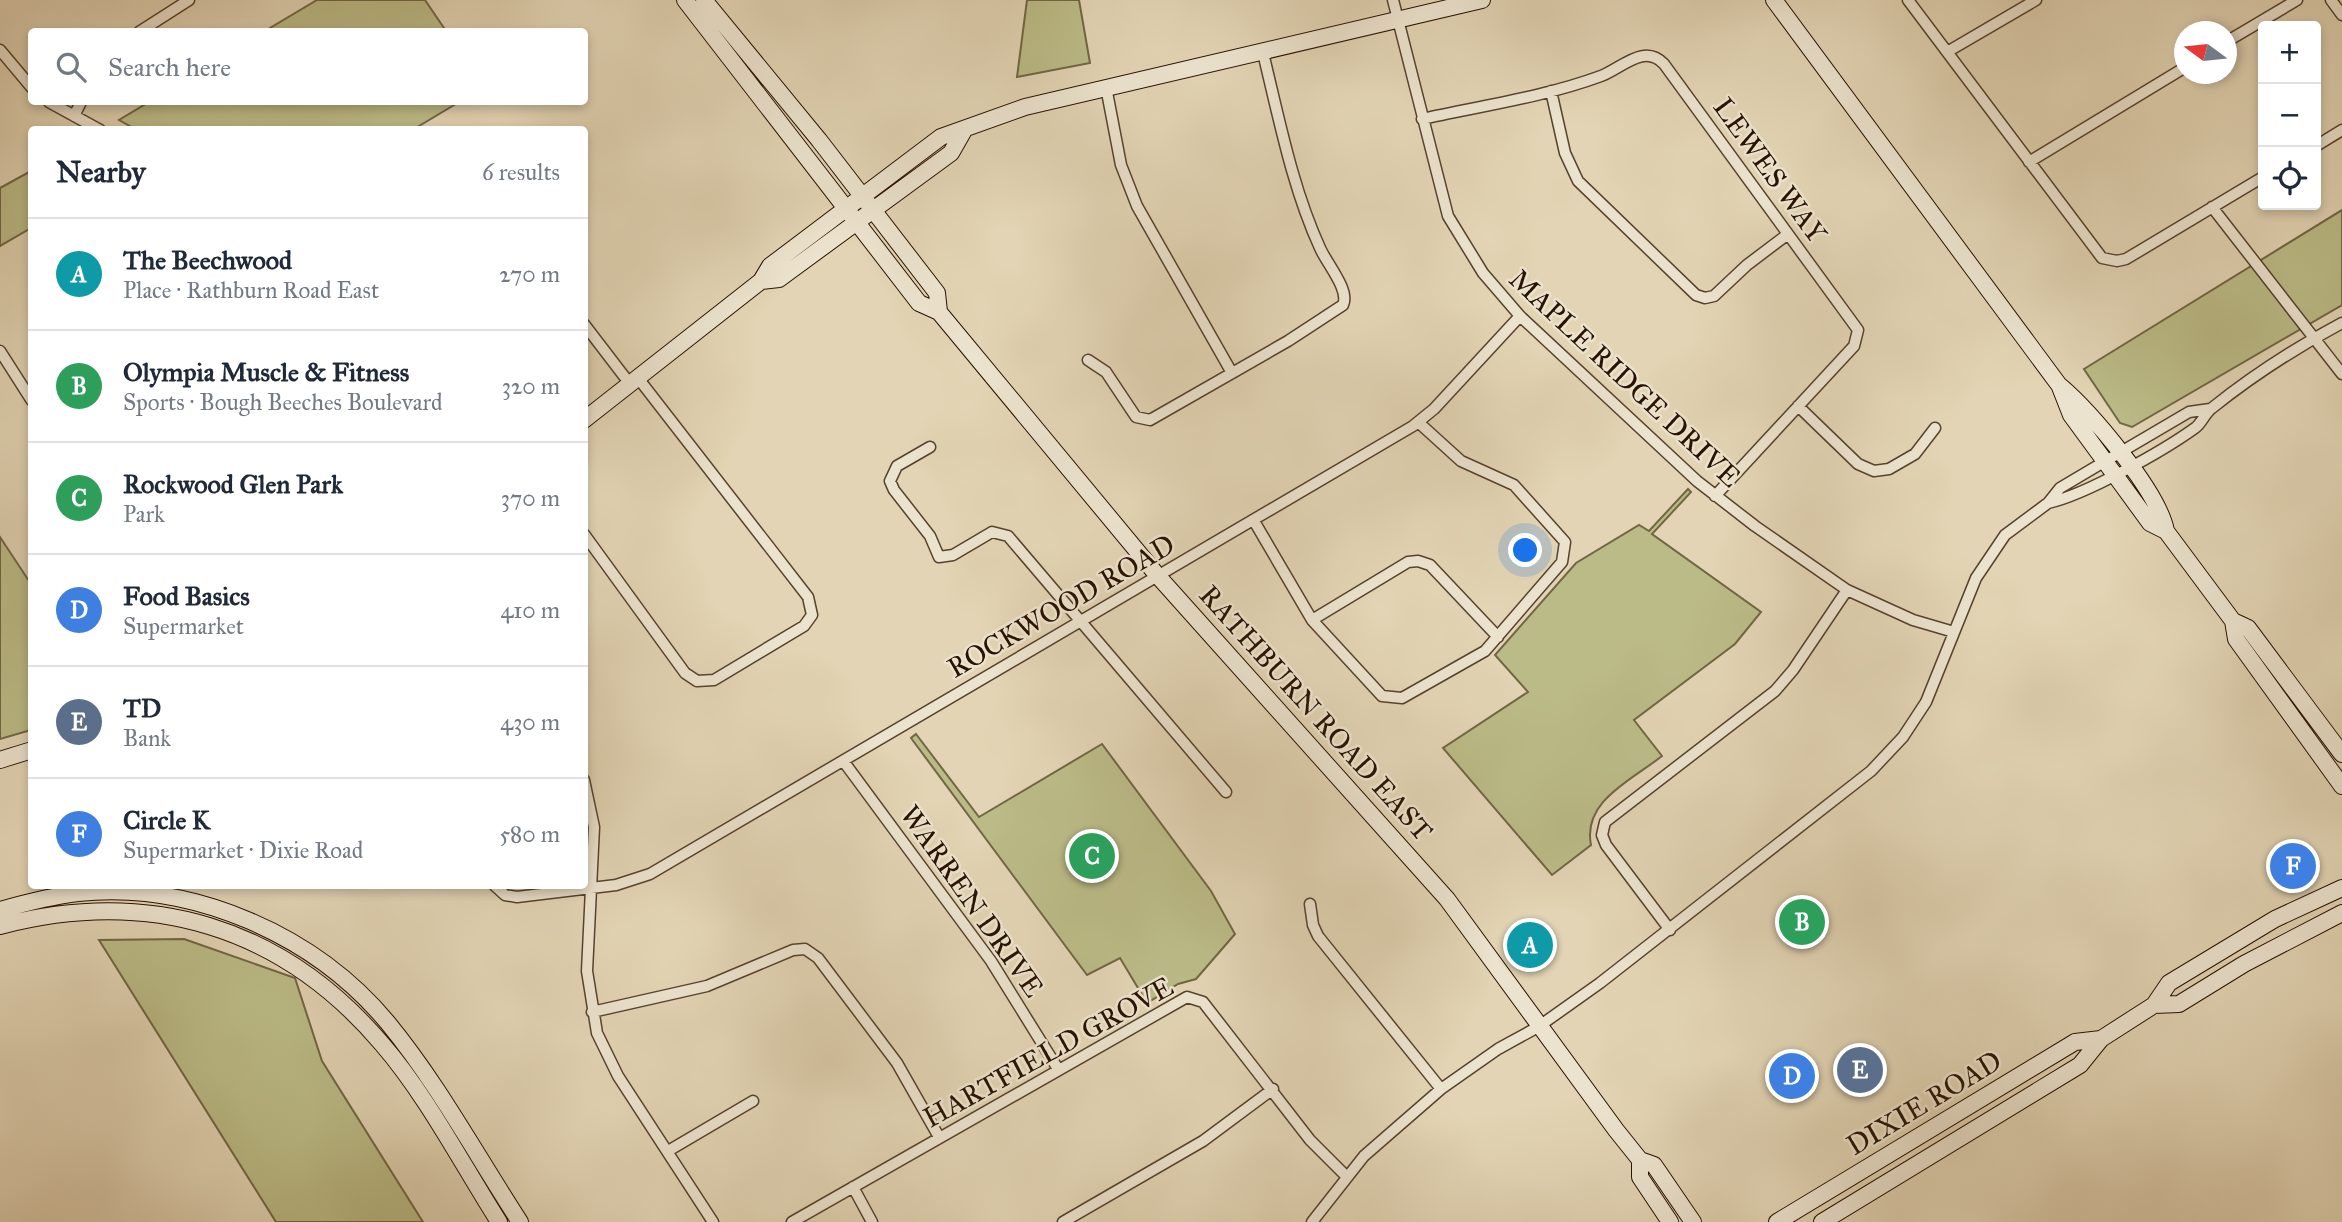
<!DOCTYPE html>
<meta charset="utf-8">
<style>
body{margin:0;font-family:"IM FELL Great Primer",serif;background:#f6f6f7;color:#1f2937}
.controls{position:absolute;right:21px;top:21px;display:grid;overflow:hidden;border-radius:7px;box-shadow:0 4px 10px #0003}
.controls button{width:63px;height:63px;display:grid;place-items:center;padding:0;border:0;border-bottom:2px solid #e0e1e3;background:#fff;color:#1f2937;font:35px sans-serif}
.compass{position:absolute;left:2174px;top:21px;width:63px;height:63px;border-radius:50%;background:#fff;box-shadow:0 4px 10px #0003;rotate:285deg}
.you{position:absolute;left:1526px;top:551px;width:24px;height:24px;margin:-18px;border:5px solid #fff;border-radius:50%;background:#1a73e8;box-shadow:0 0 0 10px #1a73e833}
.badge{display:grid;place-items:center;width:46px;height:46px;border-radius:50%;background:#8f2418;color:#fff;font-size:23px;font-weight:700}
.pin{position:absolute;translate:-50% -50%;border:4px solid #fff;box-shadow:0 2px 7px #0006}
.list{margin:0;padding:0;list-style:none}
h2{display:flex;justify-content:space-between;align-items:center;height:91px;margin:0;padding:0 28px;font-size:30px}
h2 small{font-size:23px;font-weight:400;color:#747a83}
.list li{display:grid;grid-template-columns:46px 1fr auto;gap:21px;align-items:center;box-sizing:border-box;height:112px;padding:0 28px;border-top:2px solid #e0e1e3}
.list b{display:block;font-size:26px;white-space:nowrap}
.list p{margin:0;font-size:23px;white-space:nowrap;color:#747a83}
.list em{font-size:23px;font-style:normal;color:#747a83}
.icon{flex:none;width:38px;height:38px;fill:none;stroke:currentColor;stroke-width:2;stroke-linecap:round;stroke-linejoin:round}
.map{position:relative;flex:none;width:2342px;height:1222px;overflow:hidden}
.search{position:absolute;background:#fff;box-shadow:0 4px 10px #0003;left:28px;top:28px;width:560px;height:77px;display:flex;align-items:center;gap:18px;box-sizing:border-box;padding:0 24px;border-radius:7px;color:#747a83;font-size:26px}
.panel{position:absolute;background:#fff;box-shadow:0 4px 10px #0003;left:28px;top:126px;width:560px;height:763px;border-radius:7px}
.map>svg:first-child{display:block}
</style>
<div class="map">
<svg width="2342" height="1222" viewBox="0 0 2342 1222">
<rect width="100%" height="100%" fill="#e2d4b4"/>
<filter id="stains"><feTurbulence type="fractalNoise" baseFrequency=".00286" numOctaves="4"/><feColorMatrix values="0 0 0 0 .2 0 0 0 0 .09 0 0 0 0 .02 0 0 0 .5 -.17"/></filter>
<radialGradient id="worn" r=".72"><stop offset=".6" stop-color="#630" stop-opacity="0"/><stop offset="1" stop-color="#630" stop-opacity=".3"/></radialGradient>
<path fill="#bbbb87" stroke="#726644" stroke-width="2" d="M317,0H425L446,31H265Z
M1027,0H1079L1090,63L1017,77Z
M149,102H459L414,129L137,130L119,120Z
M31,171V228L0,246V188Z
M2342,210V305L2132,427L2120,423L2084,369Z
M1688,489L1691,492L1652,534L1761,612L1735,644L1634,720L1662,756C1632,780 1582,801 1591,845L1552,875L1443,748L1528,692L1495,655L1576,563L1639,525L1649,531Z
M0,537L31,584V730L0,739Z
M916,734L979,817L1102,744L1211,891L1235,934L1196,979L1178,984L1147,1003L1120,958L1087,975L911,738Z
M184,939L295,978L322,1061L423,1222H276L99,940Z"/>
<g fill="none" stroke-linecap="round" stroke-linejoin="round">
<defs>
<path id="street" d="M1393,0L1448,216L1483,273L1520,316L1697,481L1755,526L1847,590L1913,620L1954,632
M1908,0L2102,258L2117,261L2126,259L2263,177
M2331,0L2342,15
M139,32L189,0
M2226,42L2297,0
M0,50L32,88
M1947,52L2036,0
M1106,87L1121,165L1137,206L1232,373
M1551,91L1565,153L1578,181L1696,295L1705,298L1714,296L1747,265L1788,234
M49,102L100,130
M74,116L81,102
M1422,119C1481,106 1544,97 1601,76C1622,68 1644,43 1664,64L1858,330L1854,346L1715,496
M2316,146L2342,130
M2029,162L2184,68
M2212,207L2342,374
M584,324L630,384
M0,351L32,401
M1088,360L1106,372L1136,417L1150,420L1288,341L1343,305C1350,290 1327,264 1320,248C1292,187 1279,118 1263,53
M1798,406L1858,464L1874,471L1889,469L1915,454L1935,428
M930,447L897,466L890,481L894,490L930,536L939,557L953,555L992,532L1008,536L1226,792
M2048,503C2085,495 2163,451 2195,428C2202,423 2205,413 2212,408C2252,376 2297,347 2342,323
M1254,521L1312,620L1382,696L1402,698L1485,651L1562,562L1565,542L1514,485L1461,461L1418,422
M584,534L685,673L697,681L714,680L804,626L812,615L808,597L638,378
M1312,620L1408,562L1418,561L1430,565L1498,637
M844,762L991,961L1058,1069
M584,780L594,827L587,971L597,1033L618,1076L713,1222
M495,886L505,895L517,897L616,885L650,874L1413,426L1434,409L1520,316
M1310,904L1313,925L1318,936L1441,1089
M1670,930L1606,845L1602,835L1605,822L1775,691L1793,670L1847,590
M592,1012L707,986L793,950L805,949L818,958L897,1063L939,1137
M668,1151L753,1101
M853,1187L872,1222
M792,1222L1187,997L1203,1002L1310,1140L1347,1177
M1063,1222L1203,1141L1273,1089
M1312,1222L1364,1156L1441,1089L1498,1049L1538,1027L1600,983L1871,771L1903,737L1926,702L1976,578L2005,535L2048,503L2060,488L2092,469L2189,412L2210,409"/>
<path id="secondary" d="M685,0L919,303L939,312L1157,575L1447,899L1616,1130L1640,1160L1654,1165L1693,1222
M704,0L819,140L937,293L939,312
M1774,0L2059,385C2090,411 2159,492 2166,531L2233,621L2236,639L2342,786
M761,281L779,279L951,153L963,132
M2060,387L2071,415L2123,486L2150,523L2166,531
M584,420L761,281L770,266L941,137L1025,107L1482,0
M2233,621L2248,628L2342,754
M0,760L32,750
M0,910C25,903 52,896 78,893C193,881 315,935 388,1023C438,1084 477,1156 520,1222
M0,926C149,887 282,926 382,1044C427,1096 462,1164 499,1222
M2154,1005L2179,1004L2244,964L2342,913
M1640,1160V1177L1670,1222
M1777,1222L2075,1042L2101,1039
M1822,1222L2080,1065L2101,1039L2154,1005L2169,983L2275,919L2342,888"/>
</defs>
<use href="#street" stroke="#56422d" stroke-width="13"/>
<use href="#secondary" stroke="#281200" stroke-width="18"/>
<use href="#street" stroke="#ece3ce" stroke-width="10"/>
<use href="#secondary" stroke="#ece3ce" stroke-width="16"/>
</g>
<g text-anchor="middle" dominant-baseline="central" stroke-width="5" stroke-linejoin="round" paint-order="stroke">
<g font-size="28" fill="#281200" stroke="#ece3ce">
<text transform="translate(1770 170) rotate(54)">LEWES WAY</text>
<text transform="translate(1625 378) rotate(43)">MAPLE RIDGE DRIVE</text>
<text transform="translate(1061 606) rotate(-30)">ROCKWOOD ROAD</text>
<text transform="translate(1316 713) rotate(48)">RATHBURN ROAD EAST</text>
<text transform="translate(972 901) rotate(55)">WARREN DRIVE</text>
<text transform="translate(1048 1052) rotate(-29)">HARTFIELD GROVE</text>
<text transform="translate(1924 1103) rotate(-31)">DIXIE ROAD</text>
</g>
</g>
<rect width="100%" height="100%" filter="url(#stains)"/>
<rect width="100%" height="100%" fill="url(#worn)"/>
</svg>
<div class="controls">
<button>+</button>
<button>−</button>
<button><svg class="icon" aria-label="locate" viewBox="0 0 24 24"><circle cx="12" cy="12" r="6"/><path d="M12 2v4M12 18v4M2 12h4M18 12h4"/></svg></button>
</div>
<svg class="compass" viewBox="-18 -18 36 36"><path d="M0-13l5 13h-10z" fill="#e53935"/><path d="M0 13l5-13h-10z" fill="#747a83"/></svg>
<div class="you"></div>
<div class="pin badge" style="left:1530px;top:945px;background:#0f9aa8">A</div>
<div class="pin badge" style="left:1802px;top:922px;background:#2e9e5b">B</div>
<div class="pin badge" style="left:1092px;top:856px;background:#2e9e5b">C</div>
<div class="pin badge" style="left:1792px;top:1076px;background:#3f7fe0">D</div>
<div class="pin badge" style="left:1860px;top:1070px;background:#5c6f8a">E</div>
<div class="pin badge" style="left:2293px;top:866px;background:#3f7fe0">F</div>
<div class="search"><svg class="icon" aria-label="search" viewBox="0 0 24 24"><circle cx="10" cy="10" r="6"/><path d="M15 15l6 6"/></svg>Search here</div>
<section class="panel">
<h2>Nearby<small>6 results</small></h2>
<ul class="list">
<li><span class="badge" style="background:#0f9aa8">A</span><div><b>The Beechwood</b><p>Place · Rathburn Road East</p></div><em>270 m</em></li>
<li><span class="badge" style="background:#2e9e5b">B</span><div><b>Olympia Muscle &amp; Fitness</b><p>Sports · Bough Beeches Boulevard</p></div><em>320 m</em></li>
<li><span class="badge" style="background:#2e9e5b">C</span><div><b>Rockwood Glen Park</b><p>Park</p></div><em>370 m</em></li>
<li><span class="badge" style="background:#3f7fe0">D</span><div><b>Food Basics</b><p>Supermarket</p></div><em>410 m</em></li>
<li><span class="badge" style="background:#5c6f8a">E</span><div><b>TD</b><p>Bank</p></div><em>430 m</em></li>
<li><span class="badge" style="background:#3f7fe0">F</span><div><b>Circle K</b><p>Supermarket · Dixie Road</p></div><em>580 m</em></li>
</ul>
</section>
</div>
